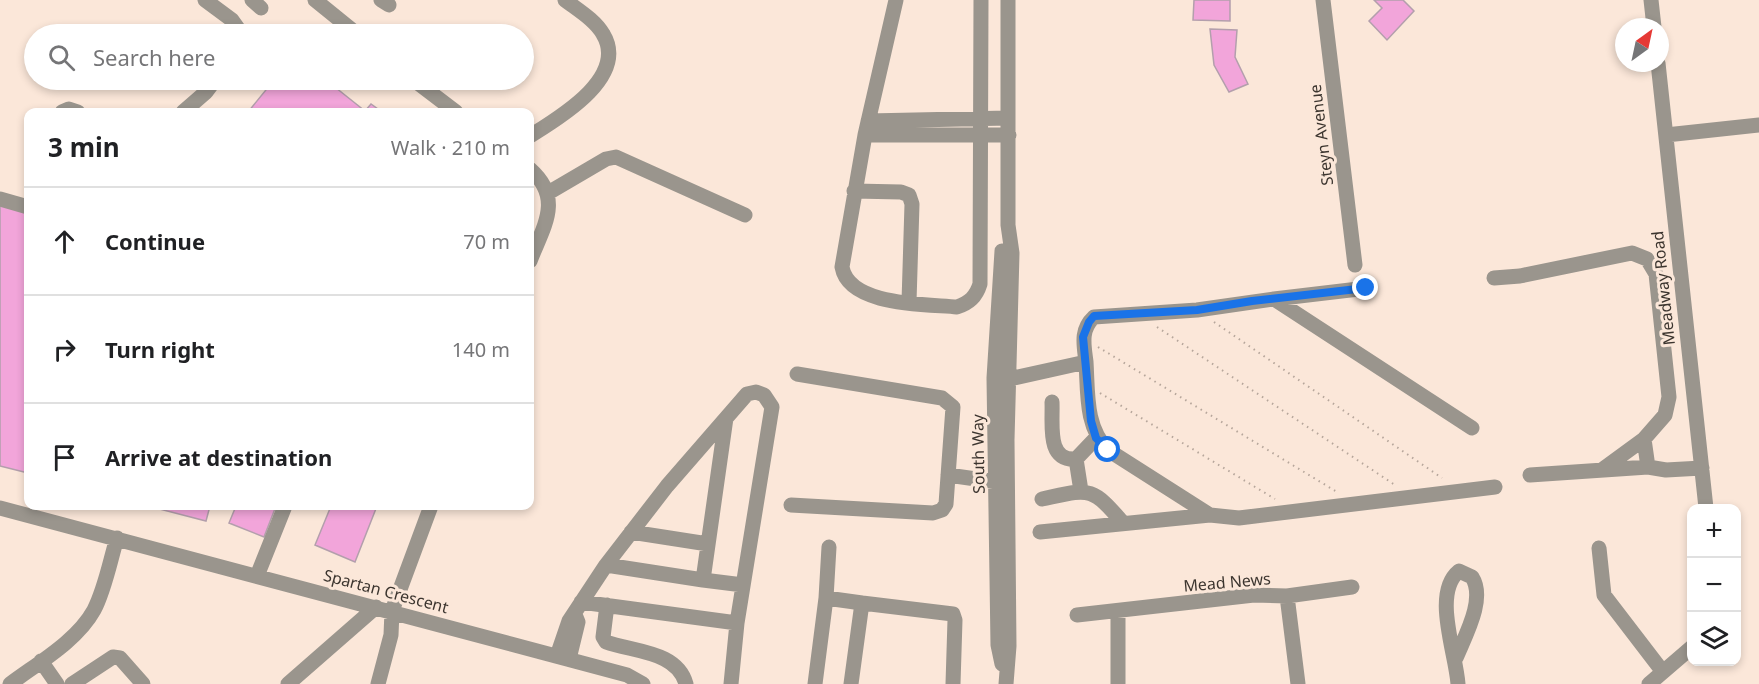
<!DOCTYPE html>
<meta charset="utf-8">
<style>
body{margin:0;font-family:"Noto Sans",sans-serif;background:#f2f2f2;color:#202124}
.controls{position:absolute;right:18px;bottom:18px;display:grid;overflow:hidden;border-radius:12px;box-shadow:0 3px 9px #0003}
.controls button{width:54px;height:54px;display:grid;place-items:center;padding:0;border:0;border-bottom:2px solid #e0e0e0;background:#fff;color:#202124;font:30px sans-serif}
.compass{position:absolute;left:1615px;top:18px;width:54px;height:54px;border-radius:50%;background:#fff;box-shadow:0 3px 9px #0003;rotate:33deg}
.stop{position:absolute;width:18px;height:18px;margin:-14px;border:4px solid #1a73e8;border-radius:50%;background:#fff}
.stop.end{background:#1a73e8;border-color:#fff;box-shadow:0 2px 6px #0008}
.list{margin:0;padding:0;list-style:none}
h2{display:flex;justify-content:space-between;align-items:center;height:78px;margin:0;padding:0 24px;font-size:26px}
h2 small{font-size:20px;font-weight:400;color:#757577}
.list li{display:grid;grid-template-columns:39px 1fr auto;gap:18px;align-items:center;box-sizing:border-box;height:108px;padding:0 24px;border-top:2px solid #e0e0e0}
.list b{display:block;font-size:22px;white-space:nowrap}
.list em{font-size:20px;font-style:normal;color:#757577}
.icon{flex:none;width:33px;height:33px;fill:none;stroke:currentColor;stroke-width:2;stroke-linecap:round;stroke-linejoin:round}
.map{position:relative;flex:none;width:1759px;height:684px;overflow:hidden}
.search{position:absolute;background:#fff;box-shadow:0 3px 9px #0003;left:24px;top:24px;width:510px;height:66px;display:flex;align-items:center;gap:15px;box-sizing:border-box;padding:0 21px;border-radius:33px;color:#757577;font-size:22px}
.panel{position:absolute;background:#fff;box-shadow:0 3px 9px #0003;left:24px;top:108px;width:510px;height:402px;border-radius:12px}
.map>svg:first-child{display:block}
</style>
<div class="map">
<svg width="1759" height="684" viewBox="0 0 1759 684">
<rect width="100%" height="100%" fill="#fbe7d9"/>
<path fill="#f2a5da" stroke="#b39fac" stroke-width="1.5" d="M1194,0H1230V21L1193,20Z
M1374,0H1403L1414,11L1387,40L1369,21L1382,8Z
M1210,29L1237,30L1235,57L1248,84L1229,92L1214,65Z
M274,80H326L365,111L371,104L382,112H248Z
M0,205L28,213V473L0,466Z
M148,506H210L206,521Z
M236,506H276L264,537L229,523Z
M331,506H377L355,562L315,545Z"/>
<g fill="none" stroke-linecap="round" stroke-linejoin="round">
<path stroke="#b6a69b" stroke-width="2" stroke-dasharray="1.5 4.5" stroke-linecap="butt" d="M1214,322L1442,478
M1157,327L1395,485
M1098,347L1337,492
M1100,393L1275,499"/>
<path stroke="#9a958d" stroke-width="15" d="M205,0L232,20L242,34
M252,0L261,8
M315,0L357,34
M381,0L389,5
M896,0L865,135L842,267C849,306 925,304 957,307C969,303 976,297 980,284L981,0
M1323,0L1355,265
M1651,0L1654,27
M1658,63L1706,508
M414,80L456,112
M62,112L69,109L78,112
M183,112L206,92L215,80
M868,121L1008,118
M865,135H1009
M1666,135L1759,125
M530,136C559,118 629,77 603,34C595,20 578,10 565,0
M530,169C564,199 543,227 530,261
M854,191L901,192L909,195L912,204L909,302
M548,193L606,159L616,157L745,215
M0,199L28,207
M1002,251L994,378L998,645L1002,664
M1494,278L1520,276L1632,253L1647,259L1656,274L1669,397L1665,415L1644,439L1648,467L1666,470L1702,468
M1274,299L1367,288
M1086,362C1088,393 1085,427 1108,450L1210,515L1239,518L1495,487
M994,378L1009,379L1086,362C1084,345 1080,330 1094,317L1197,310L1274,299L1472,428
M1052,402C1053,425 1046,461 1076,459
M726,418L703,580L743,585
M1603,469L1644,439
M948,475L1004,483
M1530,475L1648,467
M1081,491L1076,459L1096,438
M1042,499C1089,489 1091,485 1123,523
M791,505L933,513L942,510L946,504L953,407L942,398L797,374
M0,508L627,675L643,684
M631,532L708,544
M1040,532L1210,515
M1599,548L1604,595L1663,672
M606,565L703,580
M257,576L285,506
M1287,596L1352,587
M826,598L862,603
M581,602L737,623
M607,605L603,637L606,642C634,652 677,651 686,684
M1118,611V684
M1077,615L1254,595L1287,596L1298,684
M557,656L569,621L606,565L667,486L747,394L756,392L764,395L772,407L737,623L731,684
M1456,658C1465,636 1486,599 1472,577L1459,571C1432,593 1456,653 1458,684
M569,659L578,622L576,617
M41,661L57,684
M10,684C38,663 77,641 94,610C105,589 110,561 117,538
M72,684L113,657L120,658L143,684
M288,684L376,607
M378,684L391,635L392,611L431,506
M815,684L826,598L829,547
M851,684L862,603L953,614L955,620L953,684
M1006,684L1009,646L1007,440L1012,253L1008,225V0
M1649,684L1692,647"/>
</g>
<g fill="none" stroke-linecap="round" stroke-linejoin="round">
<path stroke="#1a73e8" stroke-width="8" d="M1108,450L1096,438L1091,421L1083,337L1089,322L1094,316L1197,310L1252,301L1366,288"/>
</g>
<g text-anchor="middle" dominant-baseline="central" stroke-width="6" stroke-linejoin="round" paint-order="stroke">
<g font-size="16" fill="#3c352f" stroke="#fbe7d9">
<text transform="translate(1321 135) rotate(-97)">Steyn Avenue</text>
<text transform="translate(1663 288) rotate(-96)">Meadway Road</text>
<text transform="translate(978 454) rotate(-91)">South Way</text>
<text transform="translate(1227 582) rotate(-5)">Mead News</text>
<text transform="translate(386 591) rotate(15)">Spartan Crescent</text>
</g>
</g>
</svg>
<div class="controls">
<button>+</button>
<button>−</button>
<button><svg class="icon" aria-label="layers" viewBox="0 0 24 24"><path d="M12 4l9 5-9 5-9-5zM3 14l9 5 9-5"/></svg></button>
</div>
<svg class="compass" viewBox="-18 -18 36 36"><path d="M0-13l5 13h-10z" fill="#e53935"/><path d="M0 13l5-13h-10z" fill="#757577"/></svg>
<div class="stop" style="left:1108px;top:450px"></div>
<div class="stop end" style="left:1366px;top:288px"></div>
<div class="search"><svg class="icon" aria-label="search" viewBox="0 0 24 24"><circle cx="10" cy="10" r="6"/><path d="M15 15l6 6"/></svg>Search here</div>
<section class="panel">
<h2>3 min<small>Walk · 210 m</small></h2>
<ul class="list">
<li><svg class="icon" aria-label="ahead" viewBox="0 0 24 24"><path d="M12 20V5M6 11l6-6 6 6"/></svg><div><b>Continue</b></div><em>70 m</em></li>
<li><svg class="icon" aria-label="right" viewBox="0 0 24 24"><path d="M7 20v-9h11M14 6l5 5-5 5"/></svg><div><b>Turn right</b></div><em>140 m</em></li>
<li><svg class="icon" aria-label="arrive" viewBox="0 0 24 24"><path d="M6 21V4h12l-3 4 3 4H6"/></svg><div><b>Arrive at destination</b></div></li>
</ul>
</section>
</div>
